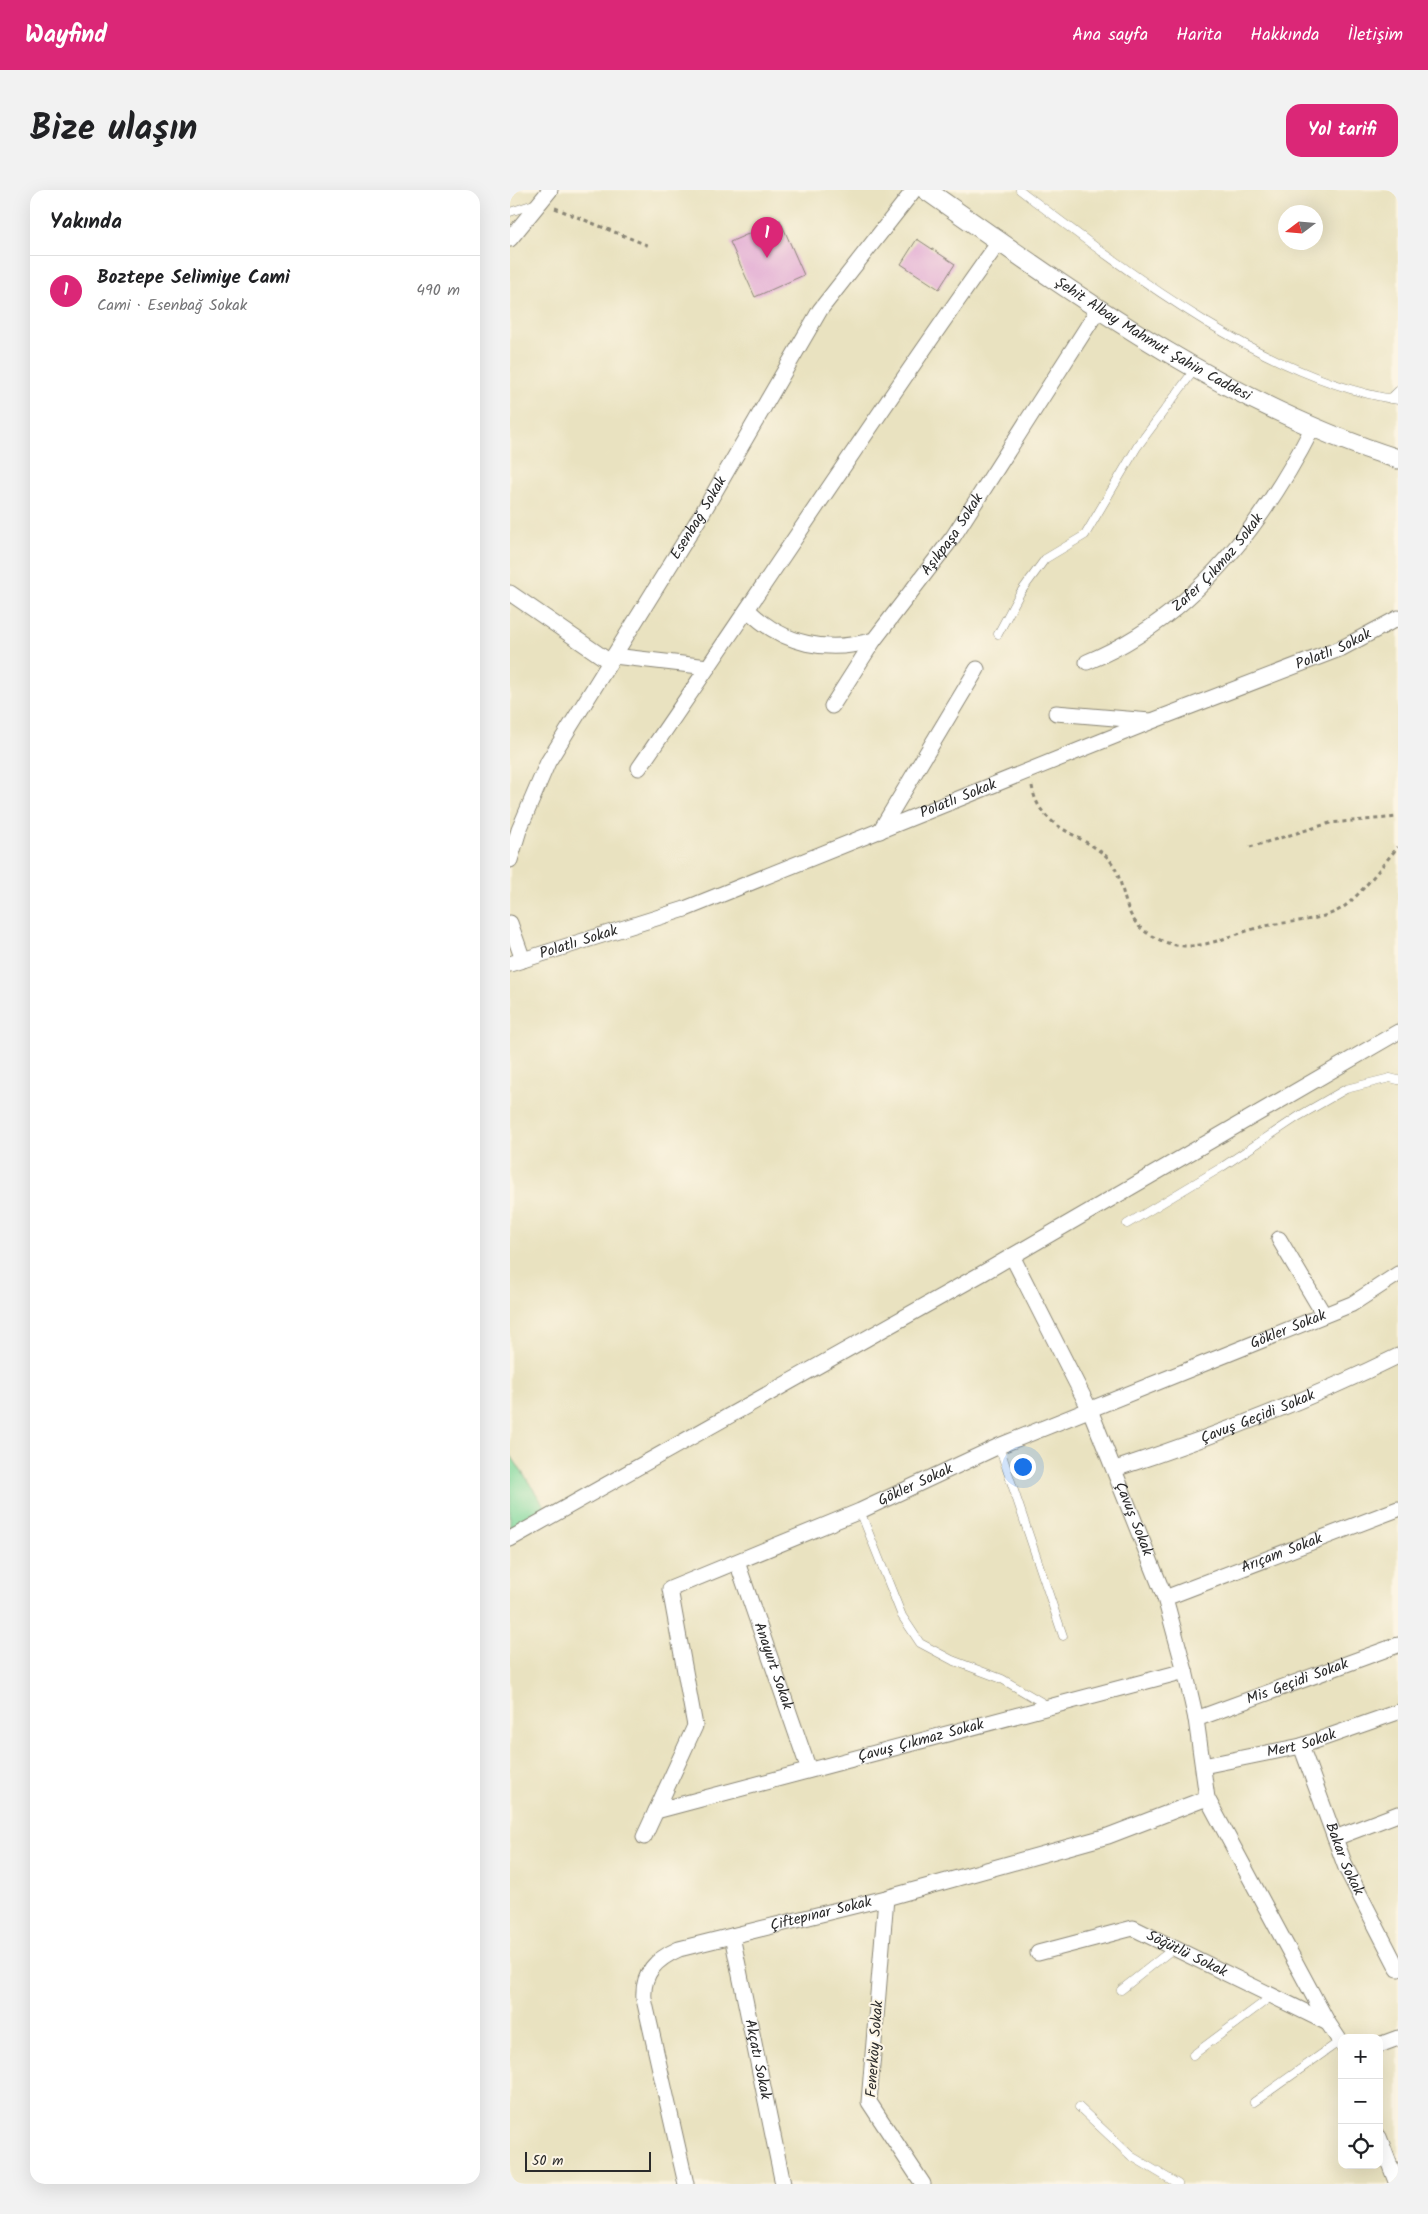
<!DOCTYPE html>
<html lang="tr">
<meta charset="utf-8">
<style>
body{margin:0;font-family:Kalam,sans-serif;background:#f2f2f2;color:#202124}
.controls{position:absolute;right:15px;bottom:15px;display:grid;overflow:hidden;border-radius:10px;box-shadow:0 5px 20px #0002}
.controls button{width:45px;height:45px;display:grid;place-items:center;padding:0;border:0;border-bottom:1px solid #e0e0e0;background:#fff;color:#202124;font:25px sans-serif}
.compass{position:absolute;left:768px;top:15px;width:45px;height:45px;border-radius:50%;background:#fff;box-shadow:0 5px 20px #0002;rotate:254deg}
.scale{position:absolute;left:15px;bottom:12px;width:126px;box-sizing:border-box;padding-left:5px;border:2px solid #2b2b2b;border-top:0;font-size:14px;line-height:18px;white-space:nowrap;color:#2b2b2b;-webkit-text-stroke:4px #fcf5e5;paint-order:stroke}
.you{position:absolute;left:512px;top:1276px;width:18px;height:18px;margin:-12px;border:4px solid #fff;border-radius:50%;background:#1a73e8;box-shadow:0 0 0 8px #1a73e833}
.badge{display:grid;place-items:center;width:32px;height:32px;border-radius:50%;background:#db2777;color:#fff;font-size:16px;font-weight:700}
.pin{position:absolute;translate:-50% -41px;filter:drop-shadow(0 1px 2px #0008)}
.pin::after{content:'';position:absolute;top:26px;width:18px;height:15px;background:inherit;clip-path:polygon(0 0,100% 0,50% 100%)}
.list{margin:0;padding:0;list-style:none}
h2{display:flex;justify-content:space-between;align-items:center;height:65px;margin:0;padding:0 20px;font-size:21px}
h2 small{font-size:16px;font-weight:400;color:#757577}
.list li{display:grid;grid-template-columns:32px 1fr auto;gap:15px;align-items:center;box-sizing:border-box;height:70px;padding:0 20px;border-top:1px solid #e0e0e0}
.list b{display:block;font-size:19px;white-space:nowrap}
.list p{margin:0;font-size:16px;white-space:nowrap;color:#757577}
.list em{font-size:16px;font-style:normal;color:#757577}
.icon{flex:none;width:28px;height:28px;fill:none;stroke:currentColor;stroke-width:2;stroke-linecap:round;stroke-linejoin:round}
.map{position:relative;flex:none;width:888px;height:1994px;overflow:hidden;border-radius:15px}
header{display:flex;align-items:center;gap:30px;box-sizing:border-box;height:70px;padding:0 25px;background:#db2777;color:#fff}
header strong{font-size:24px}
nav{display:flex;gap:28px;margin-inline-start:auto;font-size:18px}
.intro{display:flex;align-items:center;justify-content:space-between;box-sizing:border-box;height:120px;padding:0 30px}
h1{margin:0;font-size:35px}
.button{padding:12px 22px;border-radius:15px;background:#db2777;color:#fff;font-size:18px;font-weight:700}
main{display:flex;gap:30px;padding:0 30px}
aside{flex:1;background:#fff;border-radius:15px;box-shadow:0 5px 20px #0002}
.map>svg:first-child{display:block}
</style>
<header>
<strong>Wayfind</strong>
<nav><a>Ana sayfa</a><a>Harita</a><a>Hakkında</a><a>İletişim</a></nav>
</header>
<div class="intro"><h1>Bize ulaşın</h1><a class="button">Yol tarifi</a></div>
<main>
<aside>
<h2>Yakında<small></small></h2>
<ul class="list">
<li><span class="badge">1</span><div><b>Boztepe Selimiye Cami</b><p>Cami · Esenbağ Sokak</p></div><em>490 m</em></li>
</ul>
</aside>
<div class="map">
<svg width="888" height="1994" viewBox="0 0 888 1994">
<rect width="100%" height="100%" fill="#fcf5e5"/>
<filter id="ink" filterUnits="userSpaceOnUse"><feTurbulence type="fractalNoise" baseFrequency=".02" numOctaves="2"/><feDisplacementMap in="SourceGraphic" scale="10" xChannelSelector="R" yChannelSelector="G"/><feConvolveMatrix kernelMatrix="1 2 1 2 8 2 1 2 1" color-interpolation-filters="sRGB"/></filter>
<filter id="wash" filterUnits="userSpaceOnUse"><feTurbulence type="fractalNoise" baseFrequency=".0096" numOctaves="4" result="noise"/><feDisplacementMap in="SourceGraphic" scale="20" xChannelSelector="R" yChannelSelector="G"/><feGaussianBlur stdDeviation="1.12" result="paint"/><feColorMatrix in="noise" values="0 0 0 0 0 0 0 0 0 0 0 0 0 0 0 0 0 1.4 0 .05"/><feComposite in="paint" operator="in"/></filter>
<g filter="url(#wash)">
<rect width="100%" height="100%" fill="#e9e2c0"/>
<path fill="#80d89c" stroke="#568264" d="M0,1264L41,1326L0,1350Z"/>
<g id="blocks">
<path fill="#e1a8d3" d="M270,30L294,85L245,107L220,52Z
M407,49L445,74L429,99L391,74Z"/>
</g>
</g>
<g filter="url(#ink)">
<use href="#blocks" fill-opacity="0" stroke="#8a8676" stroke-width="1"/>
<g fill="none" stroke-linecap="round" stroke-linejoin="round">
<defs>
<path id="service" d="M510,0C615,80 756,190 888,210
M0,22L27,13
M880,209L888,201
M488,444L510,403L535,369L575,345L627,257L685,179
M617,1034L712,977L789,926L836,899L880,888L888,890
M489,1256L553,1446
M350,1321L392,1426L410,1453L442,1470L492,1489L538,1516
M611,1800L664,1758
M683,1865L762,1806
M744,1912L830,1851
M569,1917L621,1966L668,1994"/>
<g id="minor">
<path d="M0,49L40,0"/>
<path d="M0,403L100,472"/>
<path id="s1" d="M238,420C273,455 318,464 364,450L443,347L588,120"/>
<path d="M104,466L198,477"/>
<path id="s2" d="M577,472C681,429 753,335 803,237"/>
<path d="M322,516L364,450"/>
<path d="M546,523L640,531"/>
<path d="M129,578C250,403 365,225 489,52"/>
<path d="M370,641L467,479"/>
<path id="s3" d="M0,670L9,640L38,572L193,322L310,120L404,0"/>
<path d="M0,733L13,770"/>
<path id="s4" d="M0,774L175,719L642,531L832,458L888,428"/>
<path d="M769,1049L814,1125"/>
<path id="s5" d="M502,1066L580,1220L655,1408L675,1481L686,1529L697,1608L818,1833L832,1854"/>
<path id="s6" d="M605,1279C702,1247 797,1211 888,1166"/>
<path d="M0,1349L473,1083L888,842"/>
<path id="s7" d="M227,1372L299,1580"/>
<path id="s8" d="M655,1408L888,1319"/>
<path id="s9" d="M686,1529L888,1455"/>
<path id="s10" d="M791,1556L836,1678L888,1779"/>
<path id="s11" d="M693,1576L791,1556L888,1522"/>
<path id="s12" d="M146,1621L675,1481"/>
<path id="s13" d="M134,1647L185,1536L160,1399L350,1321L489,1256L842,1114L888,1084"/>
<path d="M825,1648L888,1624"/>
<path d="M376,1708L359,1912L413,1994"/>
<path id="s14" d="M222,1746L273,1994"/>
<path id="s15" d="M528,1763L623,1738L818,1833"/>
<path d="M869,1855L888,1848"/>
<path d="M869,1947L887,1994"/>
<path id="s16" d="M176,1994L134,1809C132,1783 146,1769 169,1759L376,1708L598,1646L697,1608"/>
</g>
<g id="tertiary">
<path id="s17" d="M416,0C564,104 713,213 888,269"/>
</g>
</defs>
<use href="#service" stroke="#8a8676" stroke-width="9"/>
<use href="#minor" stroke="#8a8676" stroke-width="17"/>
<use href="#tertiary" stroke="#8a8676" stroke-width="21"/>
<path stroke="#8a8676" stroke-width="3" stroke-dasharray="4 4" stroke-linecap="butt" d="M45,18L139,56
M522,596C529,639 569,642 596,666C617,686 609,720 632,739C644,749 659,755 674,756C701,757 725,743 751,737C778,730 812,733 835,716C852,703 873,674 888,657
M740,657L820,633L888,627"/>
<use href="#service" stroke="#fff" stroke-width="8"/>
<use href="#minor" stroke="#fff" stroke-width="15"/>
<use href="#tertiary" stroke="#fff" stroke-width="19"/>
</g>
</g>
<g text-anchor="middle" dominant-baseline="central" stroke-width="4" stroke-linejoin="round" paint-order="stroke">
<g font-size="15" fill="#2b2b2b" stroke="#fcf5e5">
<text stroke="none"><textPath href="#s17" startOffset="272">Şehit Albay Mahmut Şahin Caddesi</textPath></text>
<text stroke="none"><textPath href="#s3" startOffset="392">Esenbağ Sokak</textPath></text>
<text stroke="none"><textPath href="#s1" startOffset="268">Aşıkpaşa Sokak</textPath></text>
<text stroke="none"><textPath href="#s2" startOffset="166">Zafer Çıkmaz Sokak</textPath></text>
<text stroke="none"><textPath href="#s4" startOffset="882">Polatlı Sokak</textPath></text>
<text stroke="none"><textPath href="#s4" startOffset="478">Polatlı Sokak</textPath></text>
<text stroke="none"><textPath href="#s4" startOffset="72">Polatlı Sokak</textPath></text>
<text stroke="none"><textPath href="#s13" startOffset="932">Gökler Sokak</textPath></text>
<text stroke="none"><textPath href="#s6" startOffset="152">Çavuş Geçidi Sokak</textPath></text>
<text stroke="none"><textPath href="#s13" startOffset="528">Gökler Sokak</textPath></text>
<text stroke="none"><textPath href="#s5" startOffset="290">Çavuş Sokak</textPath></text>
<text stroke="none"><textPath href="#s8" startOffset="125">Arıçam Sokak</textPath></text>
<text stroke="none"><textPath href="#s7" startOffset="110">Anayurt Sokak</textPath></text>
<text stroke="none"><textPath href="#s9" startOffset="108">Mis Geçidi Sokak</textPath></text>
<text stroke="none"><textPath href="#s12" startOffset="274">Çavuş Çıkmaz Sokak</textPath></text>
<text stroke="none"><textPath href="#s11" startOffset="101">Mert Sokak</textPath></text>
<text stroke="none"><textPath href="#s10" startOffset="121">Bakar Sokak</textPath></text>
<text stroke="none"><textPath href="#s16" startOffset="402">Çiftepınar Sokak</textPath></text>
<text stroke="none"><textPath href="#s15" startOffset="158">Söğütlü Sokak</textPath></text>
<text transform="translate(365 1859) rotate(-86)">Fenerköy Sokak</text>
<text stroke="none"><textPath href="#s14" startOffset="126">Akçatı Sokak</textPath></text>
</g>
</g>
</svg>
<div class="controls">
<button>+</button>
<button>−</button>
<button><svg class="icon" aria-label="locate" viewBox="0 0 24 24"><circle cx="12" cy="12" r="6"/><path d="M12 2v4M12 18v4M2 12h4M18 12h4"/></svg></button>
</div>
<svg class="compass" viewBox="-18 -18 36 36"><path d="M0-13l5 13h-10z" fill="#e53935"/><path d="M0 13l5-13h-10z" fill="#757577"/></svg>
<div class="scale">50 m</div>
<div class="you"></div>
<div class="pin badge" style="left:257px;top:68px">1</div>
</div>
</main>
